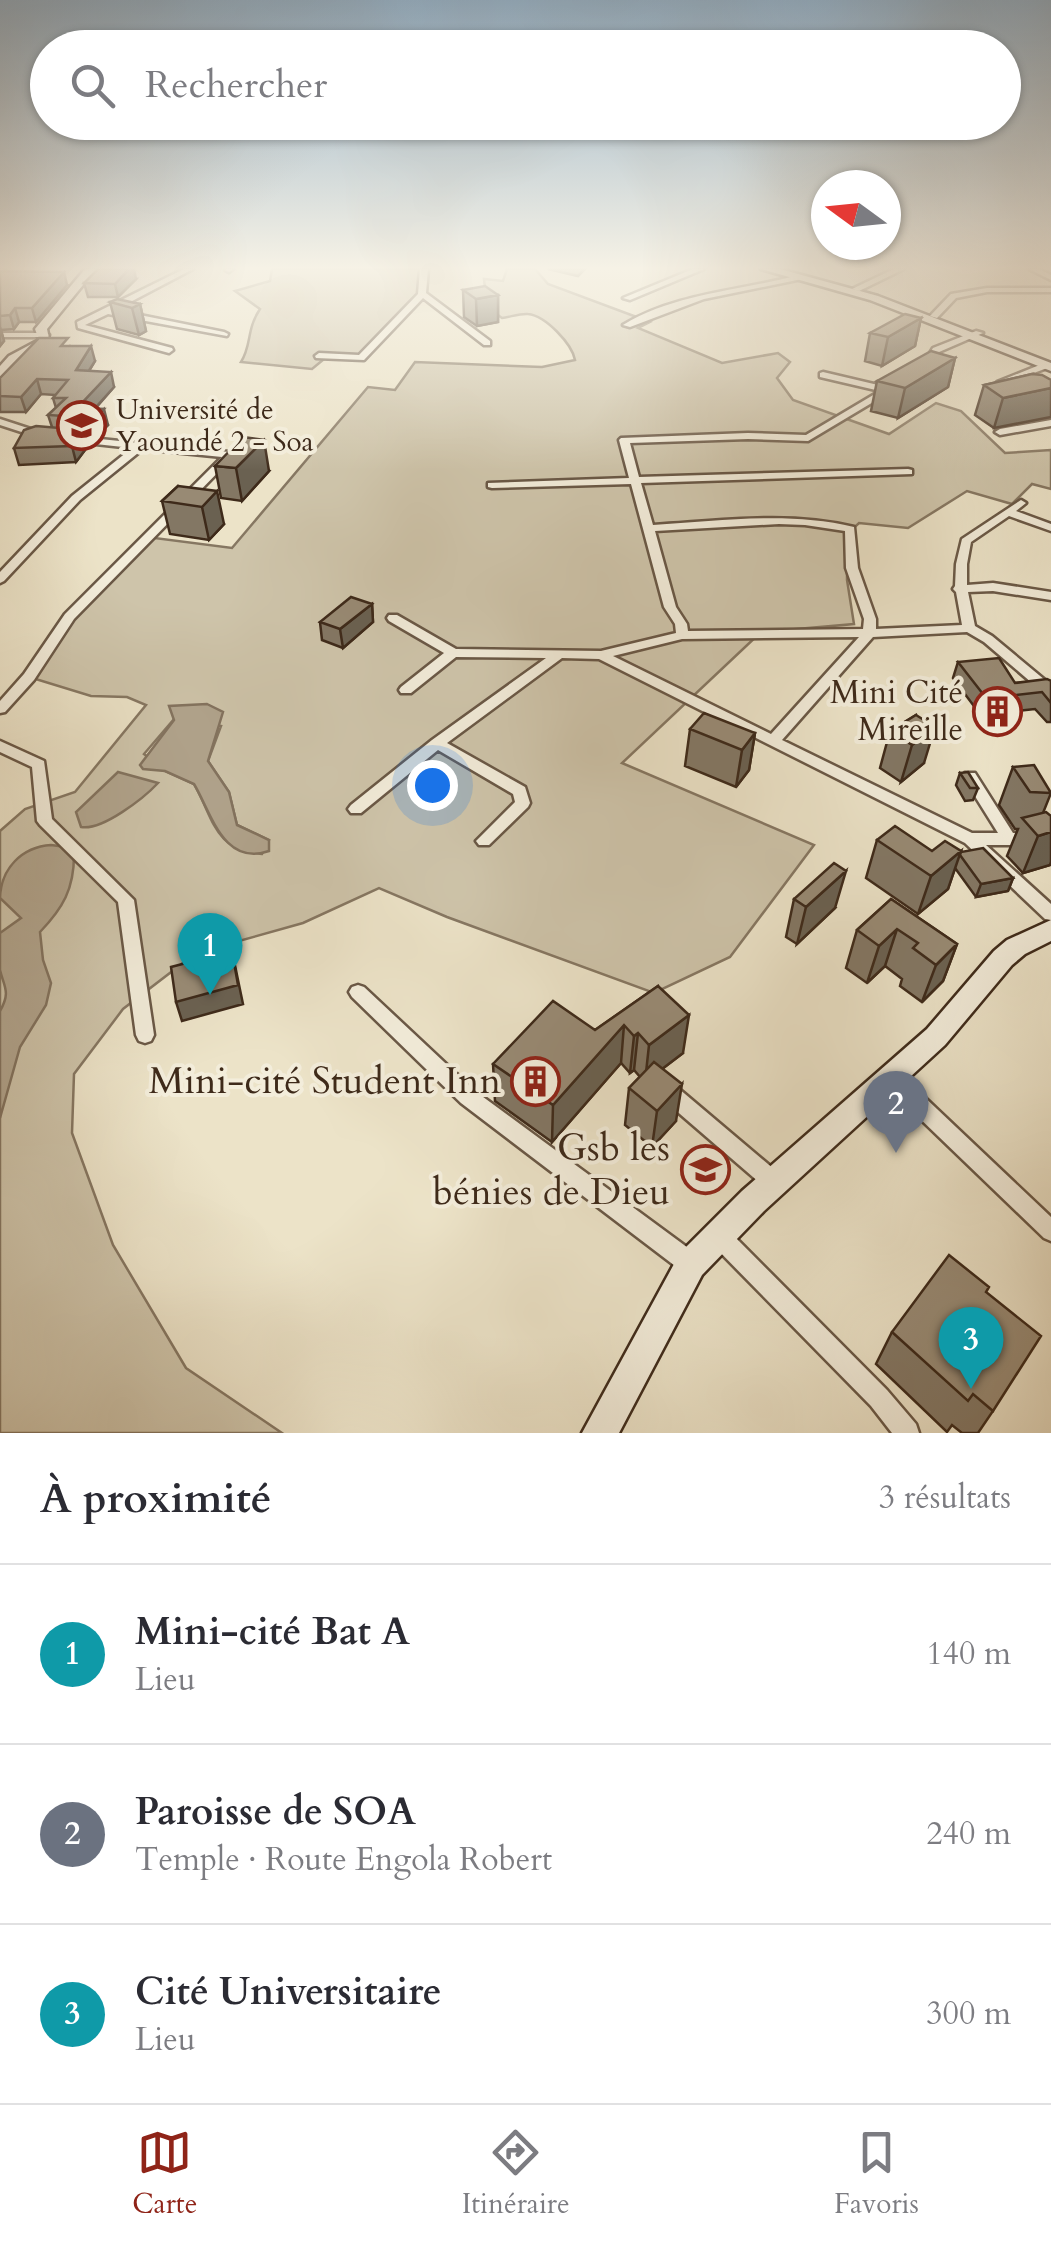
<!DOCTYPE html>
<html lang="fr">
<meta charset="utf-8">
<style>
body{margin:0;font-family:Cardo,serif;background:#f7f7f7;color:#2b2b33}
.compass{position:absolute;left:811px;top:170px;width:90px;height:90px;border-radius:50%;background:#fff;box-shadow:0 2px 8px #0004;rotate:285deg}
.you{position:absolute;left:432px;top:785px;width:35px;height:35px;margin:-25px;border:8px solid #fff;border-radius:50%;background:#1a73e8;box-shadow:0 0 0 15px #1a73e833}
.badge{display:grid;place-items:center;width:65px;height:65px;border-radius:50%;background:#8f2418;color:#fff;font-size:32px;font-weight:700}
.pin{position:absolute;translate:-50% -82px;filter:drop-shadow(0 2px 5px #0008)}
.pin::after{content:'';position:absolute;top:52px;width:35px;height:30px;background:inherit;clip-path:polygon(0 0,100% 0,50% 100%)}
.list{margin:0;padding:0;list-style:none}
h2{display:flex;justify-content:space-between;align-items:center;height:130px;margin:0;padding:0 40px;font-size:42px}
h2 small{font-size:32px;font-weight:400;color:#7c7c81}
.list li{display:grid;grid-template-columns:65px 1fr auto;gap:30px;align-items:center;box-sizing:border-box;height:180px;padding:0 40px;border-top:2px solid #e1e1e2}
.list b{display:block;font-size:38px;white-space:nowrap}
.list p{margin:0;font-size:32px;white-space:nowrap;color:#7c7c81}
.list em{font-size:32px;font-style:normal;color:#7c7c81}
.icon{flex:none;width:55px;height:55px;fill:none;stroke:currentColor;stroke-width:2;stroke-linecap:round;stroke-linejoin:round}
.map{position:relative;flex:none;width:1051px;height:1433px;overflow:hidden}
.search{position:absolute;background:#fff;box-shadow:0 2px 8px #0004;left:30px;right:30px;top:30px;height:110px;display:flex;align-items:center;gap:25px;box-sizing:border-box;padding:0 35px;border-radius:55px;color:#7c7c81;font-size:38px}
.sheet{height:670px;background:#fff}
nav{display:flex;justify-content:space-around;align-items:center;box-sizing:border-box;height:140px;border-top:2px solid #e1e1e2;background:#fff;font-size:28px;color:#7c7c81}
nav a{display:grid;justify-items:center;gap:5px}
nav .on{color:#8f2418}
.map>svg:first-child{display:block}
</style>
<div class="map">
<svg width="1051" height="1433" viewBox="0 0 1051 1433">
<rect width="100%" height="100%" fill="#ece3c8"/>
<filter id="stains"><feTurbulence type="fractalNoise" baseFrequency=".002" numOctaves="4"/><feColorMatrix values="0 0 0 0 .2 0 0 0 0 .09 0 0 0 0 .02 0 0 0 .5 -.17"/></filter>
<radialGradient id="worn" r=".72"><stop offset=".6" stop-color="#630" stop-opacity="0"/><stop offset="1" stop-color="#630" stop-opacity=".3"/></radialGradient>
<path fill="#cec4aa" stroke="#867762" stroke-width="2.5" fill-rule="evenodd" d="M272,269H424L422,292L361,357H321L324,359L312,369L241,362C252,345 246,330 260,309L235,291L270,281Z
M507,269H535L548,284L650,322L638,328L722,363L778,353L790,362L777,378L793,400L889,434L936,403L961,411L1005,453L1051,450V489L1032,484L1012,504L967,491L908,528L859,523L847,534V580L854,624L761,632L622,763L814,845L730,957L654,993L447,917L379,888L303,923L196,953L123,1009L74,1074L72,1133L113,1245L186,1368L282,1433H0V831L25,809L75,792L146,705L127,697L91,696L29,677L43,651L147,537L232,548L368,387L395,390L415,362L542,367L575,360C572,344 546,316 528,314C521,313 510,317 502,318L487,307L484,279L503,281ZM174,719L221,726L208,761L229,792L237,825L269,840L262,854C213,850 214,818 194,784L165,771L144,754Z"/>
<path fill="#b1a48d" stroke="#83735f" stroke-width="2.5" d="M207,704L223,712L208,761L229,792L237,825L269,840V851C223,867 211,812 194,784L165,771L143,769L140,765L174,720L169,706Z
M118,772L158,783C144,798 102,831 81,827L76,812Z
M51,845L66,847L74,855C74,889 63,908 40,932L43,960L51,983L46,1005L20,1047L0,1118V1011C11,992 4,987 0,970C0,959 0,944 0,933L21,918L0,898C1,868 22,847 51,845Z"/>
<g fill="none" stroke-linecap="round" stroke-linejoin="round">
<defs>
<path id="street" d="M0,269H4V270L0,272Z
M184,269H193L115,310L224,332L228,334L227,336L108,314L85,325L172,348L173,350L169,353L78,328L77,322Z
M233,269L229,272L225,270L226,269Z
M420,269H428L426,293L490,341V345H484L423,298L364,360L316,358L315,356L319,353L359,355L418,294Z
M693,269H704L630,300L623,298Z
M894,269H904L859,291L852,289Z
M1029,269H1039L1051,275V280Z
M799,275L803,277L802,279L704,299L630,327L623,325C676,293 740,291 799,275Z
M987,288H1051V292H987L956,298L937,318L930,316L951,294Z
M976,331L983,333L939,352L930,366L923,364L933,348Z
M0,333H45L49,335L45,337H0Z
M1047,362L1051,365L1050,367L1004,384L997,382Z
M823,372L895,389L808,441L748,439L630,443L639,477L908,469L912,470V474L641,483L653,525C720,521 788,511 854,527L858,568L876,619V629L962,625L956,592L953,589L955,586L956,564L962,539L1021,500L1026,503L1016,511L1051,524V531L1009,516L971,542L967,564V585L993,583L1051,592V600L993,591L968,592L975,626L992,636L1051,685V696L1046,695L984,642L967,632L873,637L782,740L972,833H998L963,777L965,773H975L1013,833H1033L1051,843V856L1030,845H986L1051,904V920L1045,919L965,843L599,659L562,658L447,743L525,787L530,803L528,807L489,845H479L476,841L515,802L513,794L438,750L361,813H351L348,809L351,805L432,740L546,658L456,657L411,693H401L399,690L401,687L444,653L389,621L387,618L389,615H397L456,649L601,651L676,633L675,624L664,607L631,484L492,488L488,487V483L629,478L619,440L621,438L748,433L806,435L880,391L820,377V373ZM779,524L805,525L845,531L846,568L864,619L863,629L688,631L687,624L676,607L655,531ZM859,637L771,734L613,656L682,639Z
M0,419L43,433L45,435L40,438L0,425Z
M1051,420V426L1000,435L995,432L1000,429Z
M71,436L139,443L145,440L149,444L229,452L234,456L74,619L34,680L5,712L0,713V701L24,674L65,614L222,457L143,449L80,500L4,581L0,583V572L72,496L132,448L68,441V437Z
M0,741L44,761L52,819L134,900L154,1035L151,1041L145,1043L139,1041L136,1035L118,902L40,825L37,821L32,767L0,752Z
M358,985L364,987L475,1091L699,1256L702,1264L699,1272L691,1275L683,1272L461,1103L352,997L349,992L352,987Z
M892,1071L899,1073L1051,1217V1241L1044,1238L885,1085L883,1079L885,1073Z
M665,1080L672,1083L781,1175L784,1182L781,1189L774,1192L767,1189L658,1095L655,1089L658,1083Z
M719,1225L727,1229L887,1390L916,1424L919,1433H892L871,1406L711,1243L708,1236L711,1229Z"/>
<path id="secondary" d="M85,269H96L47,329L50,344L17,362L0,378V366L9,356L39,340L35,329Z
M761,269H780L878,296L1051,363V371L870,300Z
M1051,920V941L1025,954L1012,965L945,1045L764,1211L702,1275L619,1433H582L680,1253L742,1191L927,1029L994,951L1007,940Z"/>
</defs>
<use href="#street" stroke="#6a5846" stroke-width="5"/>
<use href="#secondary" stroke="#3e2a1a" stroke-width="5"/>
<use href="#street" fill="#f3eddb" fill-rule="evenodd"/>
<use href="#secondary" fill="#f3eddb" fill-rule="evenodd"/>
</g>
<path fill="#837764" stroke="#3e2a1a" stroke-width="2.5" d="M548,269H585L578,276Z
M0,271L67,285L36,322H19L14,329L1,330L4,341L0,346Z
M136,279L118,297H88L84,283Z
M463,290L498,295V322L477,326L464,317Z
M110,302L140,304L146,331L139,335L117,329Z
M921,318L915,346L882,366L865,361L870,333Z
M70,346L95,361L89,371L114,387L95,409L108,425L100,433L84,432L88,446L76,462L19,465L14,448L52,427L48,415L56,408L53,398L56,395L41,394L26,412H0V378Z
M955,358L948,387L898,418L871,411L877,381Z
M1032,374L994,428L975,415L984,385Z
M215,466L269,471L242,501L221,498Z
M178,486L224,524L209,540L170,534L162,501Z
M372,604L373,622L343,648L322,640L320,622Z
M958,662L1015,683L1051,681V722H1047L1035,709L1017,711L1012,727L991,729L953,678Z
M916,715L924,763L901,782L880,768L890,731Z
M690,729L755,733L749,770L736,787L685,766Z
M1013,767L1051,793L1043,813L1051,816V862L1050,865L1023,873L1007,856L1018,829H1015L999,805Z
M960,773L978,788L973,800L965,801L956,785Z
M877,840L932,851L961,852L1013,878L1008,891L976,897L955,868L948,889L918,914L866,878Z
M794,899L835,908L797,944L786,937Z
M891,899L957,944L943,981L922,1002L900,986L902,979L885,966L867,983L846,968L857,930Z
M658,986L683,1053L662,1069L676,1121L652,1147L625,1125L629,1088L640,1077L634,1070L630,1073L621,1063L552,1142L495,1101L493,1064L595,1030Z
M986,1292L993,1411L978,1433H962L952,1425L947,1432L876,1364L892,1332Z"/>
<path fill="#6a6151" stroke="#3e2a1a" stroke-width="2.5" d="M129,269H134L136,279L118,297L115,284Z
M64,272L67,285L36,322L32,308Z
M498,295V322L477,326L476,299Z
M140,304L146,331L139,335L132,308Z
M15,308L19,322L14,329L10,315Z
M921,318L915,346L882,366L888,337Z
M0,327L4,341L0,346Z
M91,346L95,361L80,385L76,370Z
M955,358L948,387L898,418L905,388Z
M111,372L114,387L87,417L77,408Z
M37,379L41,394L26,412L21,397Z
M1051,388V417L994,428L1003,398Z
M104,409L108,425L100,433L96,418Z
M84,430L88,446L76,462L72,446Z
M264,440L269,471L242,501L236,468Z
M217,491L224,524L209,540L202,507Z
M372,604L373,622L343,648L340,629Z
M935,727L924,763L901,782L912,745Z
M755,733L749,770L736,787L742,750Z
M1051,832V862L1050,865L1023,873L1038,836Z
M961,851L948,889L918,914L931,876Z
M846,871L835,908L797,944L806,907Z
M1013,878L1008,891L976,897L981,884Z
M897,929L885,966L867,983L879,946Z
M957,944L943,981L922,1002L936,965Z
M232,951L243,1004L182,1021L176,1002Z
M689,1015L683,1053L645,1082L649,1045Z
M624,1025L621,1063L552,1142L553,1105Z
M638,1033L634,1070L630,1073L634,1036Z
M682,1084L676,1121L652,1147L657,1111Z"/>
<path fill="#988a74" stroke="#3e2a1a" stroke-width="2.5" d="M98,269H129L115,284L84,283Z
M0,271L64,272L32,308H15L10,315L0,316Z
M485,286L498,295L476,299L463,290Z
M117,299L140,304L132,308L110,302Z
M905,314L921,318L888,337L870,333Z
M39,338H68L61,346H91L76,370L111,372L77,408L104,409L96,418L48,415L66,398H53L68,380L37,379L21,397L0,396V378Z
M931,351L955,358L905,388L877,381Z
M1032,374L1042,375L1051,380V388L1003,398L984,385Z
M36,426L84,430L72,446L14,448L24,430Z
M243,437L264,440L236,468L215,466Z
M178,486L217,491L202,507L162,501Z
M351,597L372,604L340,629L320,622Z
M999,658L1015,683L1047,679L1051,681V703L1042,692L1007,696L1018,710L997,712L958,662Z
M704,713L755,733L742,750L690,729Z
M916,715L935,727L912,745L890,731Z
M1034,765L1051,793L1030,792L1013,767Z
M968,772L978,788H970L960,773Z
M1046,812L1051,816V832L1038,836L1022,818Z
M895,826L932,851L945,841L961,851L931,876L877,840Z
M983,848L1013,878L981,884L960,855L961,852Z
M834,863L846,871L806,907L794,899Z
M891,899L957,944L936,965L913,948L918,943L897,929L879,946L857,930Z
M232,951L238,985L176,1002L171,967Z
M658,986L689,1015L649,1045L638,1033L634,1036L624,1025L553,1105L493,1064L553,1001L595,1030Z
M654,1062L682,1084L657,1111L629,1088Z
M949,1255L989,1287L986,1292L1041,1336L993,1411L973,1394L968,1401L892,1332Z"/>
<linearGradient id="sky" x2="0" y2="1"><stop stop-color="#92aec4"/><stop offset="0.57" stop-color="#f6f2e6"/><stop offset="1" stop-color="#f6f2e6" stop-opacity="0"/></linearGradient>
<rect width="1051" height="470" fill="url(#sky)"/>
<defs>
<symbol id="university-ring" viewBox="-11 -11 22 22"><circle r="9.5" fill="#f3eddb" stroke="#8f2418" stroke-width="1.5"/><path d="M0-5L7-2L0 1L-7-2ZM-4 1L0 2.5L4 1V4Q0 6-4 4Z" fill="#8f2418"/></symbol>
<symbol id="building-ring" viewBox="-11 -11 22 22"><circle r="9.5" fill="#f3eddb" stroke="#8f2418" stroke-width="1.5"/><path d="M-4-6H4V6H1V3H-1V6H-4ZM-2.5-4.3h1.7v1.8h-1.7ZM.8-4.3h1.7v1.8H.8ZM-2.5-1h1.7V.8h-1.7ZM.8-1h1.7V.8H.8Z" fill="#8f2418"/></symbol>
<symbol id="school-ring" viewBox="-11 -11 22 22"><circle r="9.5" fill="#f3eddb" stroke="#8f2418" stroke-width="1.5"/><path d="M0-5L7-2L0 1L-7-2ZM-4 1L0 2.5L4 1V4Q0 6-4 4Z" fill="#8f2418"/></symbol>
</defs>
<g fill-rule="evenodd">
<use href="#university-ring" x="54" y="398" width="55" height="55"/>
<use href="#building-ring" x="970" y="684" width="55" height="55"/>
<use href="#building-ring" x="508" y="1054" width="55" height="55"/>
<use href="#school-ring" x="678" y="1142" width="55" height="55"/>
</g>
<g text-anchor="middle" dominant-baseline="central" stroke-width="8" stroke-linejoin="round" paint-order="stroke">
<g font-size="28" fill="#3e2a1a" stroke="#f3eddb" text-anchor="start">
<text x="116" y="410">Université de<tspan x="116" dy="32">Yaoundé 2 - Soa</tspan></text>
</g>
<g font-size="32" fill="#3e2a1a" stroke="#f3eddb" text-anchor="end">
<text x="963" y="693">Mini Cité<tspan x="963" dy="37">Mireille</tspan></text>
</g>
<g font-size="38" fill="#3e2a1a" stroke="#f3eddb" text-anchor="end">
<text x="501" y="1081">Mini-cité Student Inn</text>
<text x="670" y="1148">Gsb les<tspan x="670" dy="44">bénies de Dieu</tspan></text>
</g>
</g>
<rect width="100%" height="100%" filter="url(#stains)"/>
<rect width="100%" height="100%" fill="url(#worn)"/>
</svg>
<svg class="compass" viewBox="-18 -18 36 36"><path d="M0-13l5 13h-10z" fill="#e53935"/><path d="M0 13l5-13h-10z" fill="#7c7c81"/></svg>
<div class="you"></div>
<div class="pin badge" style="left:210px;top:995px;background:#0f9aa8">1</div>
<div class="pin badge" style="left:896px;top:1153px;background:#6b7280">2</div>
<div class="pin badge" style="left:971px;top:1389px;background:#0f9aa8">3</div>
<div class="search"><svg class="icon" aria-label="search" viewBox="0 0 24 24"><circle cx="10" cy="10" r="6"/><path d="M15 15l6 6"/></svg>Rechercher</div>
</div>
<section class="sheet">
<h2>À proximité<small>3 résultats</small></h2>
<ul class="list">
<li><span class="badge" style="background:#0f9aa8">1</span><div><b>Mini-cité Bat A</b><p>Lieu</p></div><em>140 m</em></li>
<li><span class="badge" style="background:#6b7280">2</span><div><b>Paroisse de SOA</b><p>Temple · Route Engola Robert</p></div><em>240 m</em></li>
<li><span class="badge" style="background:#0f9aa8">3</span><div><b>Cité Universitaire</b><p>Lieu</p></div><em>300 m</em></li>
</ul>
</section>
<nav>
<a class="on"><svg class="icon" aria-label="map" viewBox="0 0 24 24"><path d="M3 6l6-2 6 2 6-2v14l-6 2-6-2-6 2zM9 4v14M15 6v14"/></svg>Carte</a>
<a><svg class="icon" aria-label="directions" viewBox="0 0 24 24"><path d="M12 3l9 9-9 9-9-9zM9 14v-3h6M13 9l2 2-2 2"/></svg>Itinéraire</a>
<a><svg class="icon" aria-label="saved" viewBox="0 0 24 24"><path d="M7 4h10v16l-5-4-5 4z"/></svg>Favoris</a>
</nav>
